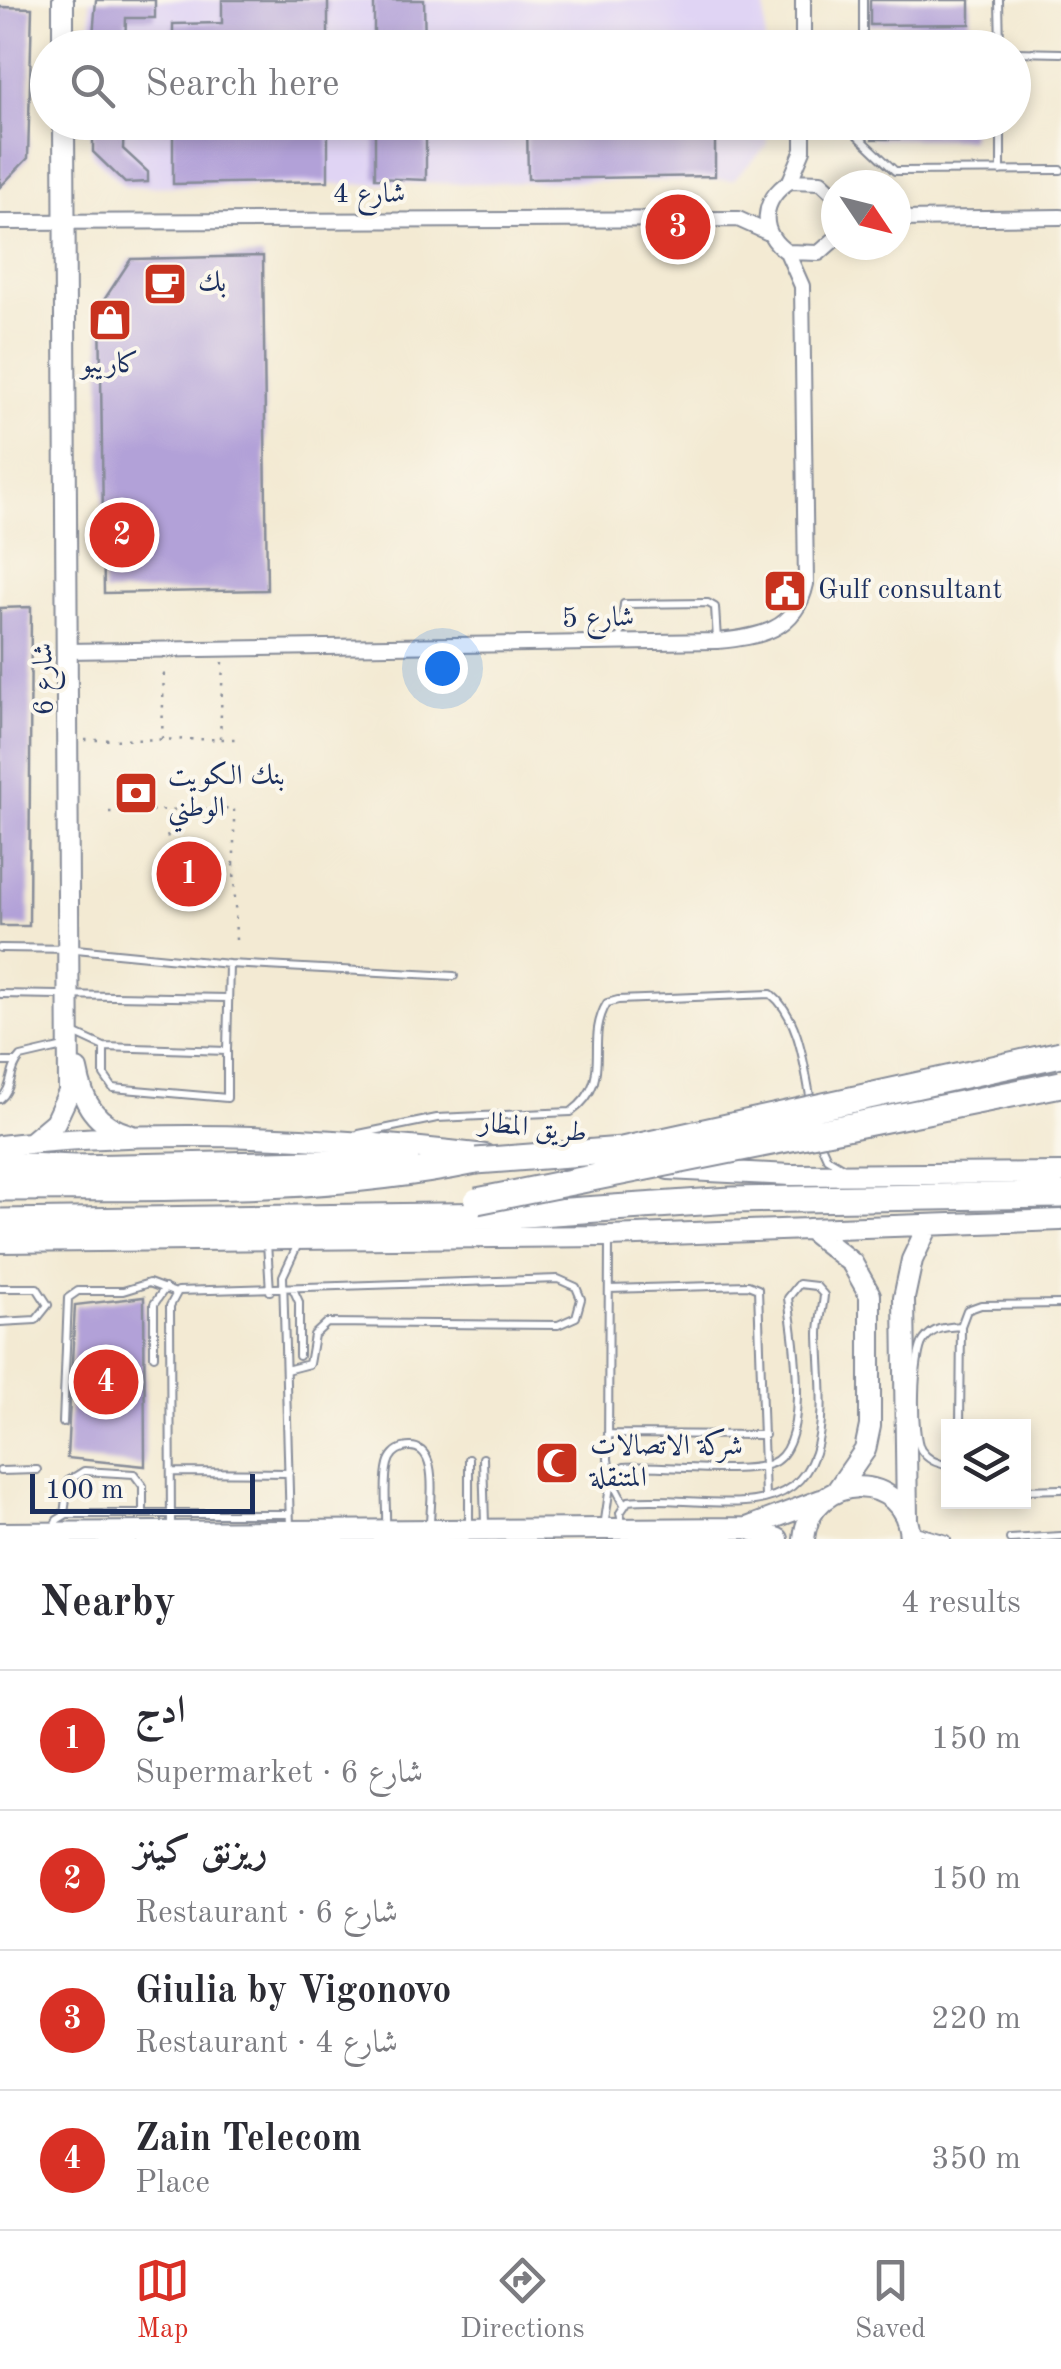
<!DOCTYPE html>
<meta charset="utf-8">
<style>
body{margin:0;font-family:"Old Standard TT",Amiri,serif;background:#f7f7f7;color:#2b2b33}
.controls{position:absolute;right:30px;bottom:30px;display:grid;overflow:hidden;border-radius:0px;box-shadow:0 5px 15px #0003}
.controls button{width:90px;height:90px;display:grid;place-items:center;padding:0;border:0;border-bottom:2px solid #e1e1e2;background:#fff;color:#2b2b33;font:50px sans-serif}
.compass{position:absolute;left:821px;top:170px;width:90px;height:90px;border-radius:50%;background:#fff;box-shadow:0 5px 15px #0003;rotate:125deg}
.scale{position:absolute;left:30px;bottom:25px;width:225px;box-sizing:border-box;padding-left:10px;border:5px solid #1b2f5e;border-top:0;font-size:28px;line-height:35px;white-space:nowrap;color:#1b2f5e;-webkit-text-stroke:8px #fbf7ec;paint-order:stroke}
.you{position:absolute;left:442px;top:668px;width:35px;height:35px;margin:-25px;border:8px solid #fff;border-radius:50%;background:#1a73e8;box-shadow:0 0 0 15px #1a73e833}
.badge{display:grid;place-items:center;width:65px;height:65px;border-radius:50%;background:#d93025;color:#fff;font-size:32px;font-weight:700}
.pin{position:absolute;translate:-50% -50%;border:5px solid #fff;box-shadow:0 2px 10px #0006}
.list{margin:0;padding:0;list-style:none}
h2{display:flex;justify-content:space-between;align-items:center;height:130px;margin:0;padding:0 40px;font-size:42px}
h2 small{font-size:32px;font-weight:400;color:#7c7c81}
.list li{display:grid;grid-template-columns:65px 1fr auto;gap:30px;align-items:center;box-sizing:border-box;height:140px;padding:0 40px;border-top:2px solid #e1e1e2}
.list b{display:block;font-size:38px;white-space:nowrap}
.list p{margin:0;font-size:32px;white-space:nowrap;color:#7c7c81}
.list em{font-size:32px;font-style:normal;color:#7c7c81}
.icon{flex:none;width:55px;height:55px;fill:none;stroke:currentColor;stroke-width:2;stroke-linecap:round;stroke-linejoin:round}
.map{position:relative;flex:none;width:1061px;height:1539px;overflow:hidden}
.search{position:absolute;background:#fff;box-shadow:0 5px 15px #0003;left:30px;right:30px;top:30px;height:110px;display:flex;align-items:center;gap:25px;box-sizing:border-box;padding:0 35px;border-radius:55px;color:#7c7c81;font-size:38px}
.sheet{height:690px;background:#fff}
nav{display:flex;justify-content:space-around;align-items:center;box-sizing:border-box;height:140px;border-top:2px solid #e1e1e2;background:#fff;font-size:28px;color:#7c7c81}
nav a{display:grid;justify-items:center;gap:5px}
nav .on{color:#d93025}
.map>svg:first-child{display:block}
</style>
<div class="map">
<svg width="1061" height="1539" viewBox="0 0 1061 1539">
<rect width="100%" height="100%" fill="#fbf7ec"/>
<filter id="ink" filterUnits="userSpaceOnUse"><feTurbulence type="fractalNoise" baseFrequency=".01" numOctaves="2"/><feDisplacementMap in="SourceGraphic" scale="20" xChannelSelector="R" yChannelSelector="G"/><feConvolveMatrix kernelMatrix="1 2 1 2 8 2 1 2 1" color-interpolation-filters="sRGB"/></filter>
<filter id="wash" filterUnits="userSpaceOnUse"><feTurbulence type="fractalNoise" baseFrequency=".0048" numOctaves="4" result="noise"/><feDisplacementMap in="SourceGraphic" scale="40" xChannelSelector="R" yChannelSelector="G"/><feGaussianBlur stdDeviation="2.25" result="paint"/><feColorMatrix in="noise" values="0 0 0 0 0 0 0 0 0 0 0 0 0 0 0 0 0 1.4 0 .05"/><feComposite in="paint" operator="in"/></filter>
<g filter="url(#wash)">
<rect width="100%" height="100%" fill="#f3ead3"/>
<path fill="#e0d4f4" d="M90,0H765V47H91Z
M766,122L767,146L733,180L125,187L91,154V123Z"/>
<g id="blocks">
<path fill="#b2a1d8" d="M96,0H155V18H126L125,48H92Z
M222,0H328V48H173V24L222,23Z
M374,0H424L425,48H374Z
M870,0H970V24L870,25Z
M0,7L32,8L28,158L0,187Z
M93,122H124L123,149L148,172V182L125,183L93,152Z
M173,122H328V181L173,184Z
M375,122H426V180L375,178Z
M527,122H715V176L528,179Z
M872,122H971V139H872Z
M263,256L267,590L104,593L100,306L131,259Z
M31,607L29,926H0V608Z
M144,1297L145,1466L67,1458L75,1305Z"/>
</g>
</g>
<g filter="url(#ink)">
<use href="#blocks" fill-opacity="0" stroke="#878c98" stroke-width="2.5"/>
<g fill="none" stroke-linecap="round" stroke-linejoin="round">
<defs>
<path id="lane" d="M863,0V48
M999,0L1000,48
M1014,52L1061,53
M851,122L855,133L895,171L1061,170
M1001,122V171
M620,640L624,604L708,603L715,607L717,640
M0,948L76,949L229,964L454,976
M0,994L228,998
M76,1034L104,1047L227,1051L229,964
M104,1047V1075L113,1088L227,1098V1051
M0,1062H16
M0,1099C14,1088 8,1070 21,1057L64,1047
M359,1134L437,1118L571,1112C616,1079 583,1043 607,1003L618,1000L771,994C800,1018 804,1066 811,1101
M818,1138L827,1158L844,1168
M609,1239L608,1459L611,1479L624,1504
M267,1243L270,1291
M0,1288H37L48,1305L36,1320L0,1322
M609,1289L748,1285L758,1289L765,1498
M294,1291L299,1302V1356
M154,1356V1304L165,1288
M63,1423L68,1298L78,1291H123L149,1283L176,1293
M960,1426L961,1326L967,1310L981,1305L1061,1304
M608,1434L765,1435
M483,1458L485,1524
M469,1459V1528
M948,1465C937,1464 928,1460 921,1450C912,1435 913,1354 924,1340C934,1327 946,1327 961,1326
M0,1471L37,1470
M172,1472L289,1473
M1024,1490L1061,1489
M64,1515L68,1481L84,1471L134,1474L143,1486V1513
M290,1527L283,1276L298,1244
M386,1527C387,1508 383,1483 388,1464C390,1456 396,1450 403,1448C442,1438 430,1504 430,1524
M604,1527L611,1479L624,1467C662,1464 739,1475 770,1464C813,1448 793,1335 788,1298L799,1284L816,1286L824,1295C823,1308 819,1321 819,1334C820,1399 841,1495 745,1502C707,1505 667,1497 628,1501L620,1513L622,1523
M53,1530L57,1520L67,1514H288
M171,1530L170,1306L178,1291L558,1279L576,1287L581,1299L576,1317L558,1325L327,1323L314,1335L309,1364L286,1370
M915,1530L947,1539
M1010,1539L1061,1536"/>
<path id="street" d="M803,0V48
M790,181L803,150V122
M836,196L821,182L790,181C761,200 758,232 787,252L819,253L836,238
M896,219L1061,217
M0,222L738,219L769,233
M66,651L717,641C759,637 796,631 806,584L802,286L787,252"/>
<path id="secondary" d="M63,0V48
M77,1070C83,1103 95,1125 130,1135
M30,1143L55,1122L69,1092L64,122
M0,1146C161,1128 325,1136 485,1155
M668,1169L791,1175L1061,1173
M809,1229L852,1263L870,1295V1426L865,1450L838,1489
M0,1242L609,1236L1061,1220
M907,1520L904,1298L912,1260L928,1226
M747,1528L778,1539
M0,1533L747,1528L821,1500
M804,1539C810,1471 908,1469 910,1539"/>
<path id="highway" d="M0,1165L75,1168L406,1161
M0,1188C159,1187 320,1193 476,1161
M0,1222L509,1215L731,1200L1061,1195"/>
</defs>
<use href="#lane" stroke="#878c98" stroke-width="10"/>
<use href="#street" stroke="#878c98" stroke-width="18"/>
<use href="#secondary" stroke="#878c98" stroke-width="24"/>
<use href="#highway" stroke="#878c98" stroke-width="29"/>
<path stroke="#878c98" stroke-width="2.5" stroke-dasharray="2.5 8" stroke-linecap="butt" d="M220,738L223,661
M162,739L164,667
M85,740L240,739
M109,812L168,810L167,864L234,863V808L168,810
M234,864L236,941"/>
<use href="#lane" stroke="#fff" stroke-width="6"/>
<use href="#street" stroke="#fff" stroke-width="14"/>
<use href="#secondary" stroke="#fff" stroke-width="20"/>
<use href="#highway" stroke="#fff" stroke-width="25"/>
<defs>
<path id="highway-bridge" d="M476,1161L622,1150L1061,1054
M477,1201L1061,1084"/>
</defs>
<use href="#highway-bridge" stroke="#878c98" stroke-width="29" stroke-linecap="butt"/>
<use href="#highway-bridge" stroke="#fff" stroke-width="25"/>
</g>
</g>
<defs>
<symbol id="cafe-square" viewBox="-11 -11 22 22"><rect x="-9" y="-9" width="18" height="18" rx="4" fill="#c8321e" stroke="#fbf7ec"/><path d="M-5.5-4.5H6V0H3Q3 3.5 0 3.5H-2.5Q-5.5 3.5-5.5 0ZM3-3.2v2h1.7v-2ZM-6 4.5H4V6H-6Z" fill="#fff"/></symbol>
<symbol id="shop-square" viewBox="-11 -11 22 22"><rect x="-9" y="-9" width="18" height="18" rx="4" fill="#c8321e" stroke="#fbf7ec"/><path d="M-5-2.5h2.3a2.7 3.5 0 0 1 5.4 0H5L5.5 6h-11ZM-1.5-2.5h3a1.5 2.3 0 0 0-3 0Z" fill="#fff"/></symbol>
<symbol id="civic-square" viewBox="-11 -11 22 22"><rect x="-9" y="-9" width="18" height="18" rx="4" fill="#c8321e" stroke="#fbf7ec"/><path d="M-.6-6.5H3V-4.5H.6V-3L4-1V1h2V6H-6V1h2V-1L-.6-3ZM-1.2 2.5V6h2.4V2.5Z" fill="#fff"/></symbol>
<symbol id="bank-square" viewBox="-11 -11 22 22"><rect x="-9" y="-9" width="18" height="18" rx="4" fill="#c8321e" stroke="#fbf7ec"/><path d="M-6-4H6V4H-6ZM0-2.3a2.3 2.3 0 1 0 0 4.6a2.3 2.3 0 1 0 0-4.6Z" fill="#fff"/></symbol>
<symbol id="mosque-square" viewBox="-11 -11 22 22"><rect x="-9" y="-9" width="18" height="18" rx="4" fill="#c8321e" stroke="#fbf7ec"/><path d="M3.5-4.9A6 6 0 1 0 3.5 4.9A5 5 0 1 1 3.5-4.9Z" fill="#fff"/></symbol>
</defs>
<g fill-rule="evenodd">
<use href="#cafe-square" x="140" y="259" width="50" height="50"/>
<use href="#shop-square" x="85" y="295" width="50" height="50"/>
<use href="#civic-square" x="760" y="566" width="50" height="50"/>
<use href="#bank-square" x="111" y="768" width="50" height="50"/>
<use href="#mosque-square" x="532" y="1438" width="50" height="50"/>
</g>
<g text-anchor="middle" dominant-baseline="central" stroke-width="8" stroke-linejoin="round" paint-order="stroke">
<g font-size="28" fill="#1b2f5e" stroke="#fbf7ec">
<text x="369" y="195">شارع 4</text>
<text transform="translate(598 619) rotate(-1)">شارع 5</text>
<text transform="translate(45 679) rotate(-91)">شارع 6</text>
<text transform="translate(533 1129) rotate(6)">طريق المطار</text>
</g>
<g font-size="28" fill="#1b2f5e" stroke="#fbf7ec" text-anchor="start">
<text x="198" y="284">بك</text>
<text x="110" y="365" text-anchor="middle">كاريبو</text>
<text x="818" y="591">Gulf consultant</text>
<text x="168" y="777">بنك الكويت<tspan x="168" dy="32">الوطني</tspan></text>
<text x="590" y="1447">شركة الاتصالات<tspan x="590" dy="32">المتنقلة</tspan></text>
</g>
</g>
</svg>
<div class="controls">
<button><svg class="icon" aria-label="layers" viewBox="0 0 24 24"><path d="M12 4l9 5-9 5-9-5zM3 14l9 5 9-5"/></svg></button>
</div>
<svg class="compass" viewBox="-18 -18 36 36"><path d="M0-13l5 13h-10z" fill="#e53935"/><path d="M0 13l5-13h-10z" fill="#7c7c81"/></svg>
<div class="scale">100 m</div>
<div class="you"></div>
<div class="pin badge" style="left:189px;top:874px">1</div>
<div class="pin badge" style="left:122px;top:535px">2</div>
<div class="pin badge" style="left:678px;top:227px">3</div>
<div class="pin badge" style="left:106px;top:1382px">4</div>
<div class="search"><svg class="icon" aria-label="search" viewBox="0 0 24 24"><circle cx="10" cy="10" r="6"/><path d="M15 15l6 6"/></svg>Search here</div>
</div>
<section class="sheet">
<h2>Nearby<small>4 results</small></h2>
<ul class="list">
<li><span class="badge">1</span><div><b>ادج</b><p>Supermarket · شارع 6</p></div><em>150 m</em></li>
<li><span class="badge">2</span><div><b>ريزنق كينز</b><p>Restaurant · شارع 6</p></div><em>150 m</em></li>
<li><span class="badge">3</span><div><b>Giulia by Vigonovo</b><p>Restaurant · شارع 4</p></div><em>220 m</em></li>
<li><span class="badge">4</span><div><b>Zain Telecom</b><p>Place</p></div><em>350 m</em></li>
</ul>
</section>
<nav>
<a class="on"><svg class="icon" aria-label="map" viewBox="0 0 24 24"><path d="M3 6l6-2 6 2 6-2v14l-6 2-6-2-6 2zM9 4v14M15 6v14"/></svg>Map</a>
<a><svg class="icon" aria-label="directions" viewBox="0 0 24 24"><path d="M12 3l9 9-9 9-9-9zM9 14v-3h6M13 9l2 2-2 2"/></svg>Directions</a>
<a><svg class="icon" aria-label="saved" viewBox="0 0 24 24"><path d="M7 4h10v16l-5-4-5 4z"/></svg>Saved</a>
</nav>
